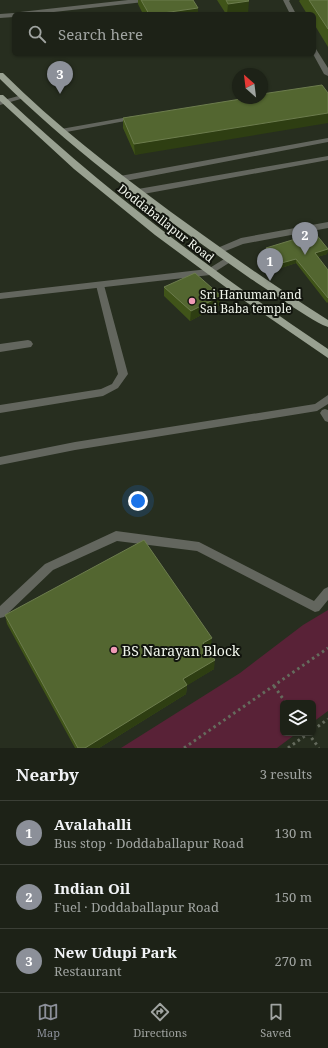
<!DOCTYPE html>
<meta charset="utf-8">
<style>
body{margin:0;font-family:"Noto Serif",serif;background:#252a20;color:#f1f3f6}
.controls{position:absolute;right:12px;bottom:12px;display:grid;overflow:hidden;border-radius:6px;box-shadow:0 1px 3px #0004}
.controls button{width:36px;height:36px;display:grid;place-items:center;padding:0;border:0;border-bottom:1px solid #3b3f36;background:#1d2217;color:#f1f3f6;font:20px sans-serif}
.compass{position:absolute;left:232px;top:68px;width:36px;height:36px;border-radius:50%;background:#1d2217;box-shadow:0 1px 3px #0004;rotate:332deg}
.you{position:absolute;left:138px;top:501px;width:14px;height:14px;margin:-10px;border:3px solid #fff;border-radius:50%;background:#1a73e8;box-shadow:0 0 0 6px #1a73e833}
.badge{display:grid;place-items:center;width:26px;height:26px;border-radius:50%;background:#8c9099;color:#fff;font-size:13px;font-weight:700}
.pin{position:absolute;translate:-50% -33px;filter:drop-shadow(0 1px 2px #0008)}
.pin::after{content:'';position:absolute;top:21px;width:14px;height:12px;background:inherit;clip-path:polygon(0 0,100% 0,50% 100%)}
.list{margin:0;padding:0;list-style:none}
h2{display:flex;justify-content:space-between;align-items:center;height:52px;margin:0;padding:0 16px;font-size:17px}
h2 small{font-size:13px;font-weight:400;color:#a0a4a1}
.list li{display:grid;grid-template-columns:26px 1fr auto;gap:12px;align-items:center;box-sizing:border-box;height:64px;padding:0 16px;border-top:1px solid #3b3f36}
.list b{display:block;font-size:15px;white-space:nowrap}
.list p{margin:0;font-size:13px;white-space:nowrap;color:#a0a4a1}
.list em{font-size:13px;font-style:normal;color:#a0a4a1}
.icon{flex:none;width:22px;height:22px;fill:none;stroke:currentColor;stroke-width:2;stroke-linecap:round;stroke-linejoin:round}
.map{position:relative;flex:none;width:328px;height:748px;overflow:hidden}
.search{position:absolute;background:#1d2217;box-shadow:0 1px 3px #0004;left:12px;right:12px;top:12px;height:44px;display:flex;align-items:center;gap:10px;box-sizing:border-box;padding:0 14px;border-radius:6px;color:#a0a4a1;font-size:15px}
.sheet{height:244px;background:#1d2217}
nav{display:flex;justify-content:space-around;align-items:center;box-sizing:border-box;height:56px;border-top:1px solid #3b3f36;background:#1d2217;font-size:11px;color:#a0a4a1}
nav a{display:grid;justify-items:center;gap:2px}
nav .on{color:#8c9099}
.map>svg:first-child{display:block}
</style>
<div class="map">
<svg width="328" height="748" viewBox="0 0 328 748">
<rect width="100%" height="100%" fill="#272e1f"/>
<path fill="#592237" d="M328,610V711L313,722V703H283V733H297L277,748H121L240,673L303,625Z"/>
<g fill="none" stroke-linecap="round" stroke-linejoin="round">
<path stroke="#656b5d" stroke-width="3" stroke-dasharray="2.5 3.5" stroke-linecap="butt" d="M274,686L286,703
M313,730L328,719
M308,733L319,748
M184,748L328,648
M288,748L309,733"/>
<path fill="#63665e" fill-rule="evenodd" d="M128,0H147L144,2L36,14H17L20,12Z
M14,13L16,14H14V17L0,18V14Z
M22,95L25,97L24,98L0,105V101Z
M134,116L137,118L136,119L61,133L58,131L61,129Z
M100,282L104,285L128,374L118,388L103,396L0,413V405L101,389L112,384L118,374L96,285Z
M328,395V404L317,411L75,450L0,465V457L75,442L315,404Z
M325,409L328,410V422L325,421L320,413L322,410Z
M116,531L199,542L314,601L324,589L328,587V600L319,611L315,612L197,551L117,541L53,570L4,617L0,618V606L45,564Z"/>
<path fill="#63665e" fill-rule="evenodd" d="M283,0H290L289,1L296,14H290Z
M314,48L316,49L328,68V76L324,74L313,54Z
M328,138V142L120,182L116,179L120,176Z
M328,156V160L138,195L134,192L138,189Z
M328,222V228L243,244L218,254L214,251L215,249L241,238Z
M28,340L31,341L33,344L31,347L0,352V344Z"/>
<path fill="#63665e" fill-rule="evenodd" d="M229,256L232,257L233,259L232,261L210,275L0,299V293L208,269Z"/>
<path fill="#99a191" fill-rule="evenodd" d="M0,73H3C55,125 112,168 171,212C222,249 274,286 328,320V327C321,325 314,320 307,316C288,304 270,291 251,279C164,218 76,154 0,79Z
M0,95H3C104,190 213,272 328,349V358L239,297L155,235L74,169L0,101Z"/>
</g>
<path fill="#405419" d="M138,0H193L198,14H143L138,4Z
M217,0H248V14H226Z
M300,0H328V47L314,24V14H307L299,1Z
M328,93L135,155L123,128V118Z
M266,248L328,249L327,254L317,257L328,270V302L327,303L296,263L278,269L265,252Z
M164,287L220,305L190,321L164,296Z
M5,615L211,647L207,649L214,669L187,685L186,694L99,748H75L7,624Z"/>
<path fill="#2e3e12" d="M249,1L248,14H227L228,4Z
M198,8V14H156Z
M328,113V123L135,155L134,144Z
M328,249L327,254L314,258L315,253Z
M296,259V263L278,269V264Z
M221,296L220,305L190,321L191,311Z
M212,638L211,647L203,652V643Z
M215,660L214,669L183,688V679Z
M187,685L186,694L99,748H85Z"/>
<path fill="#536630" stroke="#6c7c4d" d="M141,0H193L198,8L156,14H149Z
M226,0H248L249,1L228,4Z
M309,0H328V29Z
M322,85L328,93V113L134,144L123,118L247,98H262V94Z
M315,233L328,249L315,253L328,270V298L296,259L278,264L266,248Z
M195,273L221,296L191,311L164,287Z
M144,540L212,638L203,643L215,660L183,679L187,685L85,748H78L5,615Z"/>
<g fill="#f09ab6" stroke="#12150e" stroke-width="1.5">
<circle cx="192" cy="301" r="4"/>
<circle cx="114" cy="650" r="4"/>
</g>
<g text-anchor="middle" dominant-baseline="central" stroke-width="4" stroke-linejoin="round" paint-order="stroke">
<g font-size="12" fill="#f1f6ec" stroke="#12150e">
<text transform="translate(166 223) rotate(38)">Doddaballapur Road</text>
</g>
<g font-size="12" fill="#f1f6ec" stroke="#12150e" text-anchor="start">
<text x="200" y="294">Sri Hanuman and<tspan x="200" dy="14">Sai Baba temple</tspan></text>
</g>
<g font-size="14" fill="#f1f6ec" stroke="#12150e" text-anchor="start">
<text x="122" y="650">BS Narayan Block</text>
</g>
</g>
</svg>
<div class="controls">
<button><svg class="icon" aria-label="layers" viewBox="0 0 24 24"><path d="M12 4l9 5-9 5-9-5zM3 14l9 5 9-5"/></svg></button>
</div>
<svg class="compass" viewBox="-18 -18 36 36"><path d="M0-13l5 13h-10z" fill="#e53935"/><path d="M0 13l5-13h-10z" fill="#a0a4a1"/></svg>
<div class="you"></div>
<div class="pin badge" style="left:270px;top:281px">1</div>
<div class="pin badge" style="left:305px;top:255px">2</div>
<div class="pin badge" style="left:60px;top:94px">3</div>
<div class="search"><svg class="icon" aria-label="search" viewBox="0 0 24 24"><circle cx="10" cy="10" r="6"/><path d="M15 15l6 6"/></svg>Search here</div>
</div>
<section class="sheet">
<h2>Nearby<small>3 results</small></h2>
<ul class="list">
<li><span class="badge">1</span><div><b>Avalahalli</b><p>Bus stop · Doddaballapur Road</p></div><em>130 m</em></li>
<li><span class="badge">2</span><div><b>Indian Oil</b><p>Fuel · Doddaballapur Road</p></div><em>150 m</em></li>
<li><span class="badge">3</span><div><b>New Udupi Park</b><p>Restaurant</p></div><em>270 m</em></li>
</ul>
</section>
<nav>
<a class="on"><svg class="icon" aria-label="map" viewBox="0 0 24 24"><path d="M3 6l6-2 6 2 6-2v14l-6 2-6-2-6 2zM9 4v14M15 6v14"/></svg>Map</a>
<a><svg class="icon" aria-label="directions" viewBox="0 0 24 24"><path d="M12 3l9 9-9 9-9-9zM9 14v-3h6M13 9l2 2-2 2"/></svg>Directions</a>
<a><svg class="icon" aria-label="saved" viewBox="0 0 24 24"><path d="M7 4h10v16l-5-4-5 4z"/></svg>Saved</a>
</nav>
